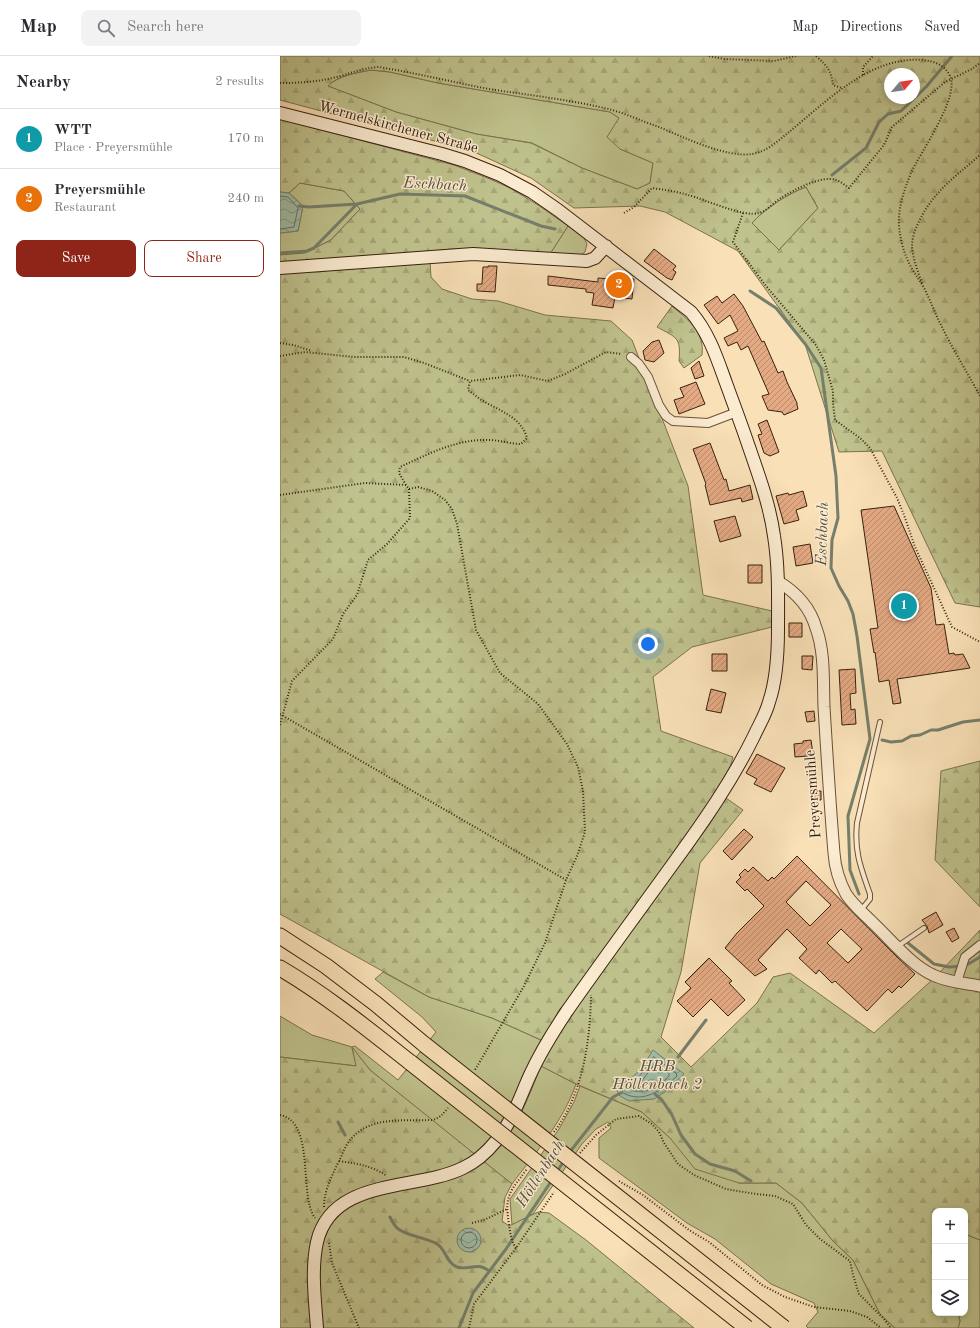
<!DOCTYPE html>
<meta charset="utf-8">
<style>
body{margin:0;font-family:"Old Standard TT",serif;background:#f2f2f3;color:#2b2b33}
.controls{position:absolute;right:12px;bottom:12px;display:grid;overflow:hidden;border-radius:8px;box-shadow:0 2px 6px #0003}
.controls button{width:36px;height:36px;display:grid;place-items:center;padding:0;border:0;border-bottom:1px solid #e1e1e2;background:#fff;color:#2b2b33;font:20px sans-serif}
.compass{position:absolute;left:604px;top:12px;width:36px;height:36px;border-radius:50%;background:#fff;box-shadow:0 2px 6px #0003;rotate:61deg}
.you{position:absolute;left:368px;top:588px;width:14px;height:14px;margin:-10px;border:3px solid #fff;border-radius:50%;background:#1a73e8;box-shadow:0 0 0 6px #1a73e833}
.badge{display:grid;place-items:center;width:26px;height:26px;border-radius:50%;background:#8f2418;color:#fff;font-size:13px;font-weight:700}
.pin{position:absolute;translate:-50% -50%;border:2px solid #fff;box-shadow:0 1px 4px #0006}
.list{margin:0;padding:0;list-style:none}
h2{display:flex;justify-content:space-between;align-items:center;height:52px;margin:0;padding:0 16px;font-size:17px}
h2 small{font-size:13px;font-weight:400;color:#7c7c81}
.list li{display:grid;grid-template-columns:26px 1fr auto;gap:12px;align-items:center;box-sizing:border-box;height:60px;padding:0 16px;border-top:1px solid #e1e1e2}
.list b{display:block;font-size:15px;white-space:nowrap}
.list p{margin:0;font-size:13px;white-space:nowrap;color:#7c7c81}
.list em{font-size:13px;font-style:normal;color:#7c7c81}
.actions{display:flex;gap:8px;padding:12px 16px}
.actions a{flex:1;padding:9px 0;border:1px solid #8f2418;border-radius:8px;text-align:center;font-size:14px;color:#8f2418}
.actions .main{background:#8f2418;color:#fff}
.icon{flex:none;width:22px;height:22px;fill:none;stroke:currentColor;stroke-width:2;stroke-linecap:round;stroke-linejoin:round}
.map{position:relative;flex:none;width:700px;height:1272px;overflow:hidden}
header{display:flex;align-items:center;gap:24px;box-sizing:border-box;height:56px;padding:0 20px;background:#fff;border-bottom:1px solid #e1e1e2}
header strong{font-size:19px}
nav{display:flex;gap:22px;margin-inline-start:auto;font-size:14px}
.search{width:280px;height:36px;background:#f2f2f3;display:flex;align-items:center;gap:10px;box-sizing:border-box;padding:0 14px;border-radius:8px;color:#7c7c81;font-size:15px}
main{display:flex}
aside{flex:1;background:#fff}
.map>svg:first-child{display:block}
</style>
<header>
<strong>Map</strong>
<div class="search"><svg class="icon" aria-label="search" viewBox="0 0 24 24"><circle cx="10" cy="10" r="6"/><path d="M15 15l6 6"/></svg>Search here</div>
<nav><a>Map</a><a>Directions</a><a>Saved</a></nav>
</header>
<main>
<aside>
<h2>Nearby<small>2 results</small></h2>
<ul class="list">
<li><span class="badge" style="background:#0f9aa8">1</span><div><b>WTT</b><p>Place · Preyersmühle</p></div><em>170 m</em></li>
<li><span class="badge" style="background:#e8710a">2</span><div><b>Preyersmühle</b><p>Restaurant</p></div><em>240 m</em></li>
</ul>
<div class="actions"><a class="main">Save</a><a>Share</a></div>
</aside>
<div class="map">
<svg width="700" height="1272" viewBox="0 0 700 1272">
<defs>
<pattern id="forest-firs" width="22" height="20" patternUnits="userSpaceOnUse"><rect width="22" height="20" fill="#bfc28d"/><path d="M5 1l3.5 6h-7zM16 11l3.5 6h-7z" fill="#a5a678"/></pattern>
<pattern id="water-waves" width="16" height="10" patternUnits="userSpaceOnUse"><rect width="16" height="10" fill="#9fbea9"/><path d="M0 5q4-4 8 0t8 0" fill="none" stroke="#839a88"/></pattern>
<pattern id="building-hatch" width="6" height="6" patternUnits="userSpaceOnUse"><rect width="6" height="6" fill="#e4aa84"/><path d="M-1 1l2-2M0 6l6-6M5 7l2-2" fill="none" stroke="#ba8a6a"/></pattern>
</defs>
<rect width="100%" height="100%" fill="#f9e0b7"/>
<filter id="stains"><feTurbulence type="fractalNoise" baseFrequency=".005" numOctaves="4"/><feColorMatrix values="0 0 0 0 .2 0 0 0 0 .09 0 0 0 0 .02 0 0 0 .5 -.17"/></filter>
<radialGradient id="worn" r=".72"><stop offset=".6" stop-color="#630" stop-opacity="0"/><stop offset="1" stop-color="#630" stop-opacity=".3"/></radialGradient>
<path fill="#bfc28d" stroke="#7c724e" d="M91,14L110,16L158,27L330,56L339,62L340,93L373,107L370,127L357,133L302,112L252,87L196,78L116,56L47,30C59,20 75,17 91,14Z
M20,127L64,135L80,153L51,184L25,197L0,199V177L18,175L23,150L9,137Z
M526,131L538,152L499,194L472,167C484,153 509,137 526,131Z
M288,170L304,182L307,188L305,196L299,200L270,198Z
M103,916L149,941L212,962L261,984C242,1023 228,1070 194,1098L90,1014L72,992L77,1010L0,1001V960L32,979L72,991L75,990L118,1024L156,976L142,961L95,923Z
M261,1010L296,1028C283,1066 255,1097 232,1128L204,1106C234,1083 247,1044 261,1010Z
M300,1030L362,1056L390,1082L459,1127H496L522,1147L553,1185L573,1204L600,1258L615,1272H528L526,1270L538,1256L534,1247L491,1228L435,1183L407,1167L319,1102V1082L331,1072L328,1066L316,1073L302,1088L253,1158L232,1169L230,1143L279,1073L294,1046Z
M685,1178L700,1184V1272H678L680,1265L678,1257H685Z"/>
<path fill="url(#forest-firs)" stroke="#7c724e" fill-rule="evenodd" d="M0,0H700V551L675,547L602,395L559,396L525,288L458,195L385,156L360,150L294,152L251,122L192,95L0,44ZM91,14L110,16L158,27L330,56L339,62L327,81L340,93L373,107L370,127L357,133L302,112L251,87L196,78L116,56L48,30C58,19 76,17 91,14ZM610,18H634V42H610ZM526,131L538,152L499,194L472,167C484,153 509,137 526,131Z
M0,63L174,109L210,123L230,132L258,149L288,170L270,198L213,194L172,193L0,208V199L25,197L51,184L80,153L64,135L20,127L9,137L0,136Z
M150,205L151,221L162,233L192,243L218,245L265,259L331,265L352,284L408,430L423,539L492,555V571L412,591L373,621L381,675L453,701L446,725L261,984L212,962L149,941L0,858V216Z
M392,250C407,263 425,276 422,299L404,312L399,305C401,281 397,282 377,271Z
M700,705V851L655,804L661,715Z
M446,742L463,754L420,807L401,916L381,981L411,1011L477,947L493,921L510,917L594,977L652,924L700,935V1184L685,1178V1155H655V1257H678L680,1265L678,1272H615L600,1258L573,1204L553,1185L522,1147L496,1127H459L415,1113L390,1082L362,1056L296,1028L261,1010L275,985L300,946L429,769Z
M700,874V925L669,920L660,916Z
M72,991L90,1014L232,1128L225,1141L222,1165L229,1170L258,1156L269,1157L306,1184L414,1272H0V1001L76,1010Z"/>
<path fill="url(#water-waves)" stroke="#767f6b" d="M0,136L9,137L23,150L18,175L0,177Z
M373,994L404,1018L385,1036L374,1043L349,1045L340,1040L336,1033L355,1019L363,1010Z
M177 1184a12 12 0 1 1 24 0a12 12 0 1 1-24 0Z"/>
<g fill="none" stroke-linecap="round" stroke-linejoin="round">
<path stroke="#6c705c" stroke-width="1" d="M0,140L8,141L18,152L14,171L0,173
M374,1001L396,1017L397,1020C382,1034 364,1048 343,1037L342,1034L358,1022Z
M375,1008L389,1017V1020C378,1031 368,1037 353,1035V1032L361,1026Z
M181 1184a8 8 0 1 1 16 0a8 8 0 1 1-16 0Z"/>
<path stroke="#767f6b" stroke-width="3" d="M552,119L586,92L599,66L608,58L621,55L646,31L672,0
M19,150L29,151L77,148
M0,197L27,195L34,192L77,148L120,138L185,140L261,170L275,173
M470,235L496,252L526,289L541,312L556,420L558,462L552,484L551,512L559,530L568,545L573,558L577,580L590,683L568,760L570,814L579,838
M602,684L611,686L622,685L631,680L640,679L651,674H658L683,666L700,664
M628,887L654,908L669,911L685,910L700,901
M398,1001L426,964
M375,1038L382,1044L392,1059L401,1079L415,1098L430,1108L455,1115L471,1125
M58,1066L65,1079
M289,1097L333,1041L341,1037
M276,1117L284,1105
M110,1161C112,1165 114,1169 117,1172C123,1179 148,1182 157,1188C166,1193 166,1207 177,1211C189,1215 197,1205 209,1215
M179,1272L193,1237L226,1193L272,1124"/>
</g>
<path fill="url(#building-hatch)" stroke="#38210f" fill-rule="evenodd" d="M374,193L396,210L393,214L396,216L392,224L387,222L364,205Z
M208,210H217L215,236L197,235V228H202L203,211H208Z
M268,220L318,226V222L331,223V221L354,223L352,243L335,241L333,252L312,249L314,237L306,236V233L268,229Z
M454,238L463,250L482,286L484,285L498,317L503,315L507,326L517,347V349L518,353L504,359L502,356L488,354L482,340L489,338L468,290L461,294L457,286L448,290L444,282L458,275L450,259L438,268L424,249L437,240L442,247Z
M379,284L384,297L374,306L365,304L363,295L372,286Z
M419,305L424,320L415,323L411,312Z
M416,326L425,348L399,358L394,344L404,341L400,332Z
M487,364L499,396L490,400L484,397L478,379L482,378L478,368Z
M430,387L444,424L446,423L449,435L470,429L473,443L462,446L461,442L430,449L425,429L426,428L413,393Z
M523,435L527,450L516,454L519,464L504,468L496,440L508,437L509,439Z
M614,450L651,532L656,569L664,568L669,598L674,597L675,599L683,598L690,612L617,623L621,647L613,648L609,624L599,626L595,596L594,597L590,573L598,572L581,454Z
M455,460L461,480L440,486L434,465Z
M530,488L533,507L516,510L513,491Z
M468,509H482V527H468Z
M509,567H522V581H509Z
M432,598H447V615H432Z
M522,600H533L532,614L522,613Z
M575,613L576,637L570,638L571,654L575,653L576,668L562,669L559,614Z
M431,633L446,637L441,657L426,654Z
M534,655L535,665L527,666L525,656Z
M531,684L533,698L528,699V700L515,701L514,688L523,687V685Z
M477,698L505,712L491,736L474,728L477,723L466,717Z
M533,735H541V744H532Z
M464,773L473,781L452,804L443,795Z
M517,800L616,900L635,918L621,932L619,930L612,937L608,933L587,955L555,925L552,927L539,914L536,918L519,902L527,893L507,873L478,904L487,913L475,920L445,892L457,877L484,850L467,833L465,835L456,826L461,821L459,819L465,813L468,816L473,811L488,825L492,821L494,823ZM526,825L551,849L530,870L506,846ZM561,873L582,893L568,907L547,887Z
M656,856L663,869L649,877L647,870L642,864Z
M674,872L679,882L672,886L666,876Z
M429,902L452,925L449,927L465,944L448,960L431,943L413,961L397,945L411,932L405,926Z"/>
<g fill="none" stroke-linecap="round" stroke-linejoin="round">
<defs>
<path id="service" d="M581,854L590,843V838C581,812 574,796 577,767L600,666
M618,890L644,872"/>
<path id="minor" d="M351,301L359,308L368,321L379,349L386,360L393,365L428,367L457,356
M677,926L685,901L700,889"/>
<path id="tertiary" d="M499,526C517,537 530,551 536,572C545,596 543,625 544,651C547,700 550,749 554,797C555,812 559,825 566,838C573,849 584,858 593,867C610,883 631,909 653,919C667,926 684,927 700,930"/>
<path id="secondary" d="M0,57L162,98L185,105L220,119L252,136L278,154L411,256C429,277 437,302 446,327C454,349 462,370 469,391C479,420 490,450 494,480C499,511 498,542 498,573C498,597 497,623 489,646C486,658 479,669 474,680C452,725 424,765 395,805C359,855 322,905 287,955C273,976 260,997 250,1019C240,1041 232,1066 216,1085C207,1096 196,1106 183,1112C136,1135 52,1121 37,1186C31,1214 35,1244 37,1272
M0,212L193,198L307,205L315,202L326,190"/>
<path id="motorway" d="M0,880L46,910L96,948L145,989
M0,912C46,939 89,974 131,1007"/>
</defs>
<use href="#service" stroke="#685139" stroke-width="6"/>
<use href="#minor" stroke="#685139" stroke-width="10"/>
<use href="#tertiary" stroke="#685139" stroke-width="13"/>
<use href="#secondary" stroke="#38210f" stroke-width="14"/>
<use href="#motorway" stroke="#38210f" stroke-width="17"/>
<path stroke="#38210f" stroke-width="2" stroke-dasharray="1 2" stroke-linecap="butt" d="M429,0L444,3L494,5L516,0
M536,0C547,10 551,14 553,29L562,32
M583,19V11L593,0
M0,27C18,27 35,26 53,22C69,18 82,12 99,11C136,17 172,26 209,33C247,39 286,43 324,52C343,56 361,65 379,71C403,81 446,102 472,98C486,96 498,85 509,76C546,46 590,0 642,4C654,5 665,9 670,20C680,41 640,97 631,117C624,134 618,152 619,169C620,184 624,198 631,211C636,220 642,227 646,236C651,246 655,257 660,267C672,292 687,316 700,340
M344,157L354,151L372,132C384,134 396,135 408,139C424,143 465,162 479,157C487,155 494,146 501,142C513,134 542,119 556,124C560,125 565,129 569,132L604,89L612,71L665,26L692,13L700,7
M463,157L453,186L486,230L536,289L544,304L553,335V347L555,364L580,382L590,392L617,442L624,459L635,491L672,571L700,586
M642,227C638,216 633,203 632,191C632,184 634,176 637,170C651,137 674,122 700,99
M0,287L13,289L32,295
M0,300L25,296L74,301H124L144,307L190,325
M126,429L119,417L120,411C146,399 175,384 204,384C217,383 229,388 241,388L247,382C241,360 217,354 200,343C196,340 192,337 188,334L190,325L240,319L268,325L285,318L326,296L342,298
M0,439L85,427L126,429L129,433L138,431L152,435L165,444L172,453L177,468L196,574L220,617L258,648L287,688L298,711L303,735L305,776L297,800L286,824L265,887L244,930L195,1014
M0,658L286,824
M0,669L12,625L53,583L63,558L77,539L88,504L107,488L130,462L129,433
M0,1059C36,1066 18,1139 35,1162
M274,1076C303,1037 310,987 311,939
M300,1097L316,1079L336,1063L359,1060L372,1068L379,1076L384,1087L398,1108L414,1119L446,1133L476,1138L495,1140L513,1148L526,1169L540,1183L570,1205L573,1219L579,1238L603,1262L611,1272
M59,1105C78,1108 90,1109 107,1120
M339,1125L363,1139L409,1174L429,1186L482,1229L505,1241L534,1251L570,1255L587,1261L601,1272
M44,1151C44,1135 51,1122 58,1107C62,1100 65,1089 71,1083C90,1060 124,1065 152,1064C160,1062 163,1058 168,1052
M192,1167L204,1164L227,1153
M49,1187L52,1207L79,1272
M236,1192C231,1185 230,1176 229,1168C224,1139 230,1136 247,1113
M189,1272L194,1248L236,1192L274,1136"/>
<use href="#service" stroke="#fbebd0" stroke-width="4"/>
<use href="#minor" stroke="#fbebd0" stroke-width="8"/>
<use href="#tertiary" stroke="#fbebd0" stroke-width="11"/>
<use href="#secondary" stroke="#fbebd0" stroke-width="12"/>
<use href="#motorway" stroke="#f9e0b7" stroke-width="15"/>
<defs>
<path id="motorway-bridge" d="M145,989L504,1272
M131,1007L467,1272"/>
</defs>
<use href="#motorway-bridge" stroke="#38210f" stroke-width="17" stroke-linecap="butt"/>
<use href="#motorway-bridge" stroke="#f9e0b7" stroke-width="15"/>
</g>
<g text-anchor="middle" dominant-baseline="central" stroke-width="3" stroke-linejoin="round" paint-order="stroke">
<g font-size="15" fill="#38210f" stroke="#fbebd0">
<text transform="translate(118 72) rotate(15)">Wermelskirchener Straße</text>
<text transform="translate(534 738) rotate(-94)">Preyersmühle</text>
</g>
<g font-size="16" font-style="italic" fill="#57503d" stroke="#fbebd0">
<text transform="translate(155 129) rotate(3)">Eschbach</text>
<text transform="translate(543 478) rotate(-88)">Eschbach</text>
<text x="377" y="1011">HRB<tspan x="377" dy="18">Höllenbach 2</tspan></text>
<text transform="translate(261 1118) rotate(-57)">Höllenbach</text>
</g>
</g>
<rect width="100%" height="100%" filter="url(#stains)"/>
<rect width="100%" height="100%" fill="url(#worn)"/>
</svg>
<div class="controls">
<button>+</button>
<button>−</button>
<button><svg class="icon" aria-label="layers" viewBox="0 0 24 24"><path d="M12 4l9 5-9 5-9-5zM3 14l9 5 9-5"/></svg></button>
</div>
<svg class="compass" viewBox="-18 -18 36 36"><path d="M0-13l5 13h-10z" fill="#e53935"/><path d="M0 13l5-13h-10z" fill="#7c7c81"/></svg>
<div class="you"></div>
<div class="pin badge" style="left:624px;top:550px;background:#0f9aa8">1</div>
<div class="pin badge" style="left:339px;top:229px;background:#e8710a">2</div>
</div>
</main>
